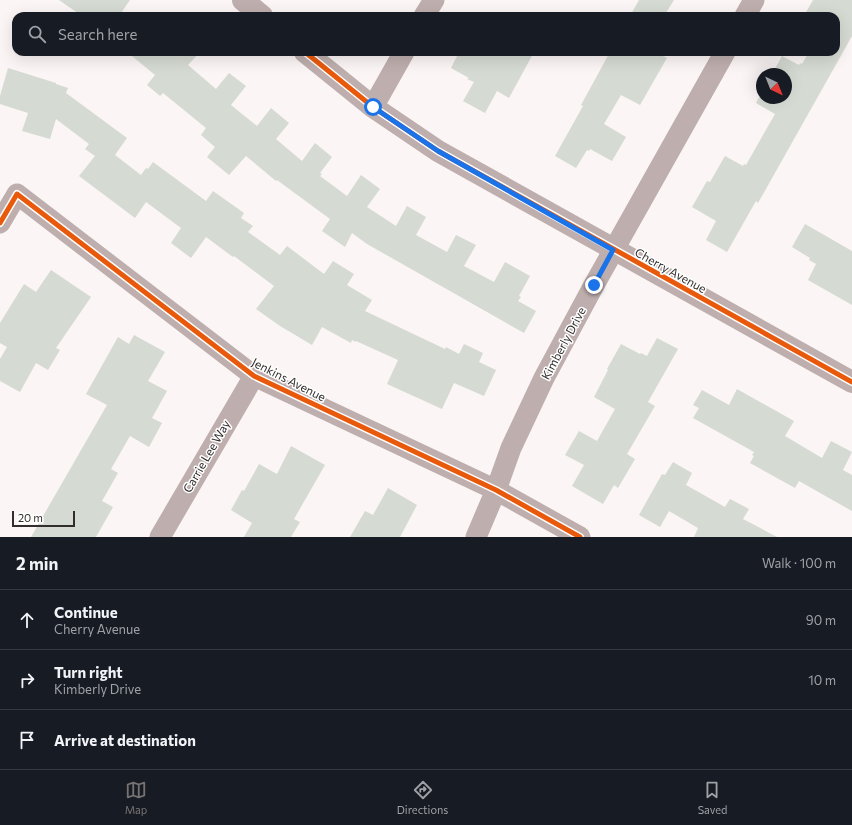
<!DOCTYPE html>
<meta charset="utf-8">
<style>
body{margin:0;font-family:Commissioner,sans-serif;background:#242831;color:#f1f3f6}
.compass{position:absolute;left:756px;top:68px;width:36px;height:36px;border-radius:50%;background:#171b24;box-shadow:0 4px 16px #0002;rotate:137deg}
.scale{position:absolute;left:12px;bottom:10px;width:63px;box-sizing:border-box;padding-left:4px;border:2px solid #322d2d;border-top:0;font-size:11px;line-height:14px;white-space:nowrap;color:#322d2d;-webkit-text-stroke:3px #fff;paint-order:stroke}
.stop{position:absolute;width:12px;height:12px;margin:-9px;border:3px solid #1a73e8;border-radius:50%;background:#fff}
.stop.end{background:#1a73e8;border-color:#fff;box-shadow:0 1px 4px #0008}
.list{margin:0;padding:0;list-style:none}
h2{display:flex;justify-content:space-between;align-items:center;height:52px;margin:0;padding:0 16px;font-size:17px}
h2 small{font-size:13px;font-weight:400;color:#9ea1a6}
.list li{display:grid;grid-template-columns:26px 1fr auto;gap:12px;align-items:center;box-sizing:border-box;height:60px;padding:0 16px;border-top:1px solid #363941}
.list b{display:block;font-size:15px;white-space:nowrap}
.list p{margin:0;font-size:13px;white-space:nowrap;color:#9ea1a6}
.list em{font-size:13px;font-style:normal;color:#9ea1a6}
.icon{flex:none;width:22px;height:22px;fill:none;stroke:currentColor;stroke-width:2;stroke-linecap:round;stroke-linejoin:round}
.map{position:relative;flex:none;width:852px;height:537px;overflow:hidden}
.search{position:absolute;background:#171b24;box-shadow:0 4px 16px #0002;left:12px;right:12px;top:12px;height:44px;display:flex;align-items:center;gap:10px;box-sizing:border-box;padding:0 14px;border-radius:12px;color:#9ea1a6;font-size:15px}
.sheet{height:232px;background:#171b24}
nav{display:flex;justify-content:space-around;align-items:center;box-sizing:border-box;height:56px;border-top:1px solid #363941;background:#171b24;font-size:11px;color:#9ea1a6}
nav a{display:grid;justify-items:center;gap:2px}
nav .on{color:#787373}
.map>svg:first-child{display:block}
</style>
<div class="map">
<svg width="852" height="537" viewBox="0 0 852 537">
<rect width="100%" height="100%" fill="#fbf5f5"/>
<path fill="#d5dad2" d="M59,0H130L119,16H82Z
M639,0H674L664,16H630Z
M813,0H852V36L758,203L756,201L727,252L706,240L716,221L692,207L707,181L710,182L725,156L743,166L744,164L746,165L775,114L756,103L762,92V98H786V74H772L782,56L799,65L800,63L802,64L809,52H836V16H804Z
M127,52H200L188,65L216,89L229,73L246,86L231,105L257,126L271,108L289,123L276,139L302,161L315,143L332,157L320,173L322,174L320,176L347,196L361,175L380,189L367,207L396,226L407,206L426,217L416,235L447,252L456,235L476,245L464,266L494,282L505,262L530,276L519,296L521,297L518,301L536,311L524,333L367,244L352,233L345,247L322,231L330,219L277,180L276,181L246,156L229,175L207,157L215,147L201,135L206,128L163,93L160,96L147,85L155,75Z
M459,52H534L509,98L497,91L485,113L463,101L474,82L467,79L469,78L451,68Z
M610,52H655L667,58L640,105L621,95L604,124L626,137L612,161L590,149L589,151L587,150L576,168L555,156L583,106L581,105Z
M8,68L56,83V84L68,88L66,93L127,138L115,155L141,175L146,168L148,169L153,162L206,201L213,191L244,213L241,218L253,226L248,232L280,255L287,246L324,274L333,261L354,274L347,285L372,300L365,311L445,349L446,347L459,354L464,344L483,353L479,362L496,370L484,396L454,383L442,409L387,384L398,360L356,341V342L352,340L351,343L322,327L312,345L280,326L256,309L274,286L234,256L233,257L206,237L191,258L171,243L181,228L146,202L135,218L79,176L95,156L85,149L89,144L56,119L50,139L22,131L28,113L0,104V96Z
M805,224L852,251V305L808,280L816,264L809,260L810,258L792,247Z
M51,270L91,297L56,348L60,350L48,370L36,363L20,392L0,381V359L7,347L0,343V323L24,284L36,292Z
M134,335L165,352L148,381L167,391L152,418L162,423L149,447L130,436L111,469L118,473L102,501L113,507L96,537H31L107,405L86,394L118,337L129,344Z
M657,338L678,349L648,402L655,406L627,454L635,459L618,488L614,485L603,504L572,486L584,465L565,455L579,431L597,441L615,409L594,397L608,370L607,369L621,344L640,354L641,353L647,356Z
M737,389L794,421L785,436L822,458L831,441L852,452L843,470L852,475V511L799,481L795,488L750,463L754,456L752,455L754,452L693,418L699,408L693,405L702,390L729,405Z
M291,446L325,465L294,519L300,522L291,537H244L252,523L231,510L242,490L244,491L259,464L277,474Z
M673,462L692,473L686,485L725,507L730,499L749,509L743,519L777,537H694L698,528L669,511L660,527L639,515L662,474L665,475Z
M388,488L417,505L400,537H350L365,511L373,515Z"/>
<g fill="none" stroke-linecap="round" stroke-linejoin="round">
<path stroke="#beaeae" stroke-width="21" d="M424,16L434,0
M745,16L754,0
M373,107L404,52
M0,223L17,194L254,376L496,490L580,537
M160,537L254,376
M476,537L496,490L511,448L544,378L594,285L725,52"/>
<path stroke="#beaeae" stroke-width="22" d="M243,0L262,16
M305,52L373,107L438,151L852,382"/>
<defs>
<path id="cycleway" d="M305,52L373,107L438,151L852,382
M0,223L17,194L254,376L496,490L580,537"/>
</defs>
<use href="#cycleway" stroke="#fff" stroke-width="8"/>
<use href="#cycleway" stroke="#e8590c" stroke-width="5"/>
</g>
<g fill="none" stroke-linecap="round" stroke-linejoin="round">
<path stroke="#1a73e8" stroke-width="5" d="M373,107L438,151L613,250L594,285"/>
</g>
<g text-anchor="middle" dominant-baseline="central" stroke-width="3" stroke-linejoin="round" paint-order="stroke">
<g font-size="12" fill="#322d2d" stroke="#fff">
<text transform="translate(671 270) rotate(29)">Cherry Avenue</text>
<text transform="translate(563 343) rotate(-62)">Kimberly Drive</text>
<text transform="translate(289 379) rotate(27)">Jenkins Avenue</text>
<text transform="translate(206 456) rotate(-60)">Carrie Lee Way</text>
</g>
</g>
</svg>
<svg class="compass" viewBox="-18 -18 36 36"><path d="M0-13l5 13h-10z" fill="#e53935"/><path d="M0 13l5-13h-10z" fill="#9ea1a6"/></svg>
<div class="scale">20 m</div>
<div class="stop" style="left:373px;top:107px"></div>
<div class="stop end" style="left:594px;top:285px"></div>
<div class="search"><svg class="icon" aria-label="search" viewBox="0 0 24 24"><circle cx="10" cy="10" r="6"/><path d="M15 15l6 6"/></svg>Search here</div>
</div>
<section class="sheet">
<h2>2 min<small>Walk · 100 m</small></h2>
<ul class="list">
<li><svg class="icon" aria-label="ahead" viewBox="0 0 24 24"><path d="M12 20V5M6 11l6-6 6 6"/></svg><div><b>Continue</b><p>Cherry Avenue</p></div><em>90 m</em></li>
<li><svg class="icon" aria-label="right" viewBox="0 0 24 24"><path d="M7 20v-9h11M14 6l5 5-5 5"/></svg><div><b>Turn right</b><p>Kimberly Drive</p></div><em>10 m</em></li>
<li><svg class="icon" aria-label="arrive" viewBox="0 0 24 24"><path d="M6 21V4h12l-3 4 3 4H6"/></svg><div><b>Arrive at destination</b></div></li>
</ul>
</section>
<nav>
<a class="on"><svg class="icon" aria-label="map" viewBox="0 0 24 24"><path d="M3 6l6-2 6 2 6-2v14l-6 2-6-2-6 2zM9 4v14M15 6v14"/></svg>Map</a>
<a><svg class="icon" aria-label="directions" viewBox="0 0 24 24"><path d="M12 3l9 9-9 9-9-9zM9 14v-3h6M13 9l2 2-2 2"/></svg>Directions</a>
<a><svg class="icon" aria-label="saved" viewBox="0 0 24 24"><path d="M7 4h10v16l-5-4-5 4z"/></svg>Saved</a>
</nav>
